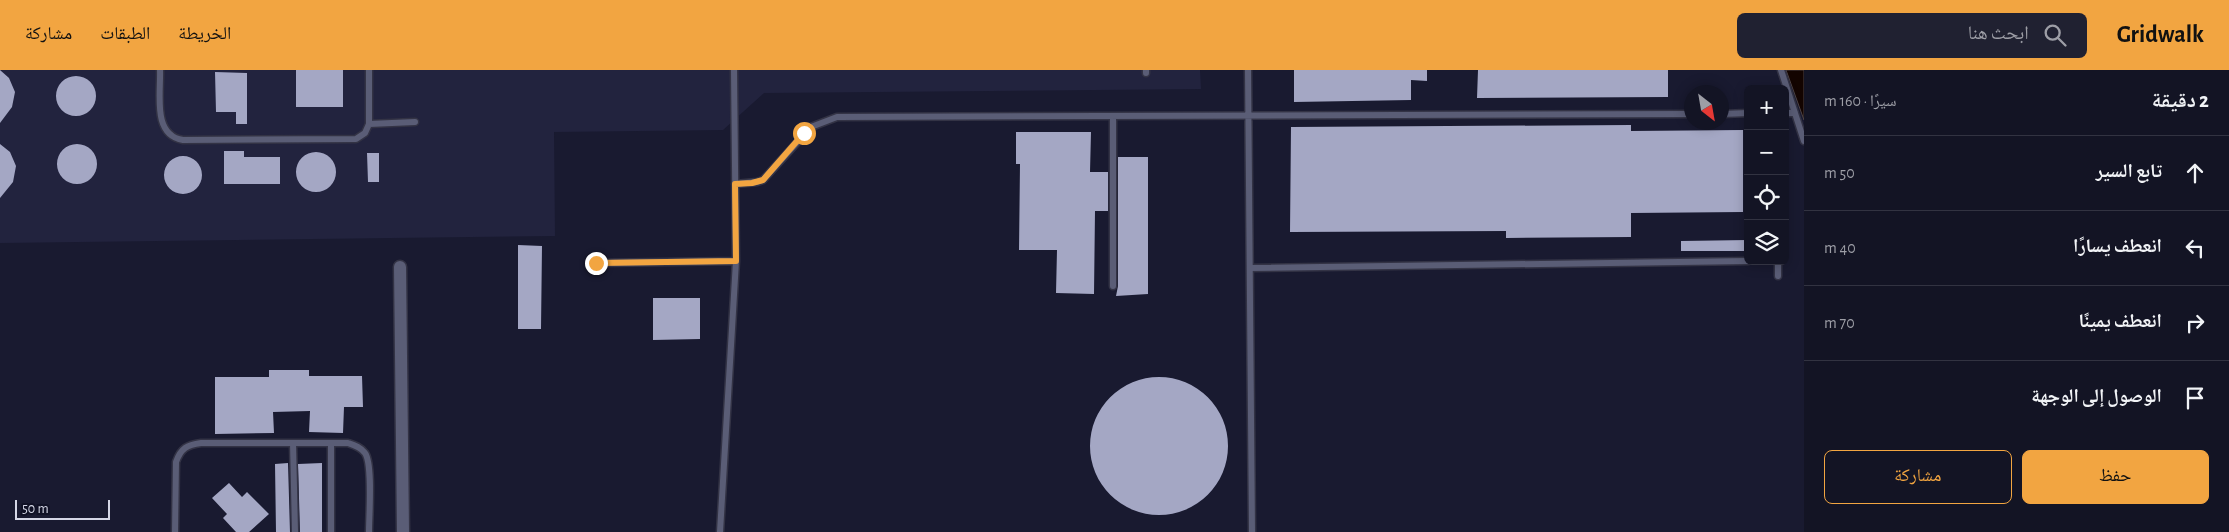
<!DOCTYPE html>
<html lang="ar">
<meta charset="utf-8">
<style>
body{margin:0;font-family:"Alegreya Sans","Noto Naskh Arabic",sans-serif;background:#202131;color:#f1f3f6;direction:rtl}
.controls{position:absolute;right:15px;top:15px;display:grid;overflow:hidden;border-radius:8px;box-shadow:0 2px 12px #0003}
.controls button{width:45px;height:45px;display:grid;place-items:center;padding:0;border:0;border-bottom:1px solid #323341;background:#131424;color:#f1f3f6;font:25px sans-serif}
.compass{position:absolute;left:1684px;top:15px;width:45px;height:45px;border-radius:50%;background:#131424;box-shadow:0 2px 12px #0003;rotate:149deg}
.scale{position:absolute;left:15px;bottom:12px;width:95px;box-sizing:border-box;padding-left:5px;border:2px solid #d5d7e6;border-top:0;font-size:14px;line-height:18px;white-space:nowrap;color:#d5d7e6;-webkit-text-stroke:4px #101125;paint-order:stroke}
.stop{position:absolute;width:15px;height:15px;margin:-11px;border:4px solid #f2a541;border-radius:50%;background:#fff}
.stop.end{background:#f2a541;border-color:#fff;box-shadow:0 1px 5px #0008}
.list{margin:0;padding:0;list-style:none}
h2{display:flex;justify-content:space-between;align-items:center;height:65px;margin:0;padding:0 20px;font-size:21px}
h2 small{font-size:16px;font-weight:400;color:#9d9ea6}
.list li{display:grid;grid-template-columns:32px 1fr auto;gap:15px;align-items:center;box-sizing:border-box;height:75px;padding:0 20px;border-top:1px solid #323341}
.list b{display:block;font-size:19px;white-space:nowrap}
.list em{font-size:16px;font-style:normal;color:#9d9ea6}
.actions{display:flex;gap:10px;padding:15px 20px}
.actions a{flex:1;padding:11px 0;border:1px solid #f2a541;border-radius:8px;text-align:center;font-size:18px;color:#f2a541}
.actions .main{background:#f2a541;color:#111}
.icon{flex:none;width:28px;height:28px;fill:none;stroke:currentColor;stroke-width:2;stroke-linecap:round;stroke-linejoin:round}
.map{position:relative;flex:none;width:1804px;height:462px;overflow:hidden;direction:ltr}
header{display:flex;align-items:center;gap:30px;box-sizing:border-box;height:70px;padding:0 25px;background:#f2a541;color:#111}
header strong{font-size:24px}
nav{display:flex;gap:28px;margin-inline-start:auto;font-size:18px}
.search{width:350px;height:45px;background:#202131;display:flex;align-items:center;gap:12px;box-sizing:border-box;padding:0 18px;border-radius:8px;color:#9d9ea6;font-size:19px}
main{display:flex}
aside{flex:1;background:#131424}
.map>svg:first-child{display:block}
</style>
<header>
<strong>Gridwalk</strong>
<div class="search"><svg class="icon" aria-label="search" viewBox="0 0 24 24"><circle cx="10" cy="10" r="6"/><path d="M15 15l6 6"/></svg>ابحث هنا</div>
<nav><a>الخريطة</a><a>الطبقات</a><a>مشاركة</a></nav>
</header>
<main>
<aside>
<h2>2 دقيقة<small>سيرًا · 160 m</small></h2>
<ul class="list">
<li><svg class="icon" aria-label="ahead" viewBox="0 0 24 24"><path d="M12 20V5M6 11l6-6 6 6"/></svg><div><b>تابع السير</b></div><em>50 m</em></li>
<li><svg class="icon" aria-label="left" viewBox="0 0 24 24"><path d="M17 20v-9H6M10 6l-5 5 5 5"/></svg><div><b>انعطف يسارًا</b></div><em>40 m</em></li>
<li><svg class="icon" aria-label="right" viewBox="0 0 24 24"><path d="M7 20v-9h11M14 6l5 5-5 5"/></svg><div><b>انعطف يمينًا</b></div><em>70 m</em></li>
<li><svg class="icon" aria-label="arrive" viewBox="0 0 24 24"><path d="M6 21V4h12l-3 4 3 4H6"/></svg><div><b>الوصول إلى الوجهة</b></div></li>
</ul>
<div class="actions"><a class="main">حفظ</a><a>مشاركة</a></div>
</aside>
<div class="map">
<svg width="1804" height="462" viewBox="0 0 1804 462">
<rect width="100%" height="100%" fill="#191a30"/>
<path fill="#22233e" d="M0,0H1200L1201,19L764,23L723,60L554,62L555,166L0,173Z"/>
<path fill="#130400" stroke="#4d4345" d="M1786,0H1804V50Z"/>
<path fill="#a4a7c4" d="M0,0L9,8L15,22L12,37L0,53Z
M296,0H343V37H296Z
M1294,0H1427V11L1411,10V30L1294,32Z
M1478,0H1668V27L1477,28Z
M215,2L247,3V54H236V42H216Z
M56 26a20 20 0 1 1 40 0a20 20 0 1 1-40 0Z
M1631,55V61L1743,60V142L1631,143V167L1506,168V161L1290,162L1291,57Z
M1016,62H1091L1090,102H1108V141H1095L1094,224L1056,223L1057,180H1019L1020,94H1016Z
M57 94a20 20 0 1 1 40 0a20 20 0 1 1-40 0Z
M0,74L10,82L16,96L13,112L0,128Z
M224,81H244V87H280V114H224Z
M296 102a20 20 0 1 1 40 0a20 20 0 1 1-40 0Z
M367,83H379V112H368Z
M164 105a19 19 0 1 1 38 0a19 19 0 1 1-38 0Z
M1118,87H1148V224L1116,226L1118,216Z
M1748,170V181H1681V171Z
M518,175L542,176L541,259H518Z
M653,228H700V269L653,270Z
M269,300H309V306H362L363,337H344L343,363L309,362L310,341L273,342L274,363L215,364V307H269Z
M1090 376a69 69 0 1 1 138 0a69 69 0 1 1-138 0Z
M288,393L290,462H276L275,394Z
M322,393V462H300L298,394Z
M229,413L242,427L247,422L269,444L249,462H236L223,448L227,444L212,428Z"/>
<g fill="none" stroke-linecap="round" stroke-linejoin="round">
<defs>
<path id="service" d="M160,0C161,24 152,65 183,70L356,69L365,63L369,54V0
M1146,0V3
M1248,0L1252,462
M1781,0L1804,71
M1785,43H1795
M1722,44L1748,43
M1113,46V216
M369,54L415,52
M735,114L757,112L763,110L811,57L837,47L1692,44
M596,193L736,191
M1250,198L1748,191
M1778,206V191
M293,373L295,462
M175,462L176,392C181,378 187,375 201,373H348C354,375 361,377 365,383C373,394 369,446 369,462
M331,462V373
M720,462L736,191L734,0"/>
<path id="minor" d="M400,197L403,462"/>
</defs>
<use href="#service" stroke="#333345" stroke-width="9"/>
<use href="#minor" stroke="#333345" stroke-width="15"/>
<use href="#service" stroke="#5a5d76" stroke-width="6"/>
<use href="#minor" stroke="#5a5d76" stroke-width="12"/>
</g>
<g fill="none" stroke-linecap="round" stroke-linejoin="round">
<path stroke="#f2a541" stroke-width="6" d="M596,193L736,191L735,114L752,113L763,110L804,63"/>
</g>
</svg>
<div class="controls">
<button>+</button>
<button>−</button>
<button><svg class="icon" aria-label="locate" viewBox="0 0 24 24"><circle cx="12" cy="12" r="6"/><path d="M12 2v4M12 18v4M2 12h4M18 12h4"/></svg></button>
<button><svg class="icon" aria-label="layers" viewBox="0 0 24 24"><path d="M12 4l9 5-9 5-9-5zM3 14l9 5 9-5"/></svg></button>
</div>
<svg class="compass" viewBox="-18 -18 36 36"><path d="M0-13l5 13h-10z" fill="#e53935"/><path d="M0 13l5-13h-10z" fill="#9d9ea6"/></svg>
<div class="scale">50 m</div>
<div class="stop" style="left:804px;top:63px"></div>
<div class="stop end" style="left:596px;top:193px"></div>
</div>
</main>
